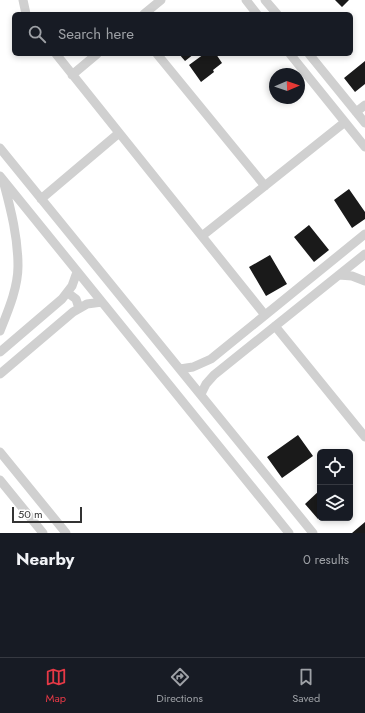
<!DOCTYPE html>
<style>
body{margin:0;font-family:Jost,sans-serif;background:#242831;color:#f1f3f6}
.controls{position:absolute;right:12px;bottom:12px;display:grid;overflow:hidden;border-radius:6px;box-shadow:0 2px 6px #0003}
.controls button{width:36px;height:36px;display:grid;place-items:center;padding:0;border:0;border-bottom:1px solid #363941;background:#171b24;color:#f1f3f6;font:20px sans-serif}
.compass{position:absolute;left:269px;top:68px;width:36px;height:36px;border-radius:50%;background:#171b24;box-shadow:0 2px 6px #0003;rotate:88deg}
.scale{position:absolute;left:12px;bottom:10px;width:70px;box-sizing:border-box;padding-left:4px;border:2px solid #333;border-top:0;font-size:11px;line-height:14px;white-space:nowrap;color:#333;-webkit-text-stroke:3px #fff;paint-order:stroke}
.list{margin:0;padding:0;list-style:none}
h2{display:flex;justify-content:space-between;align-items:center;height:52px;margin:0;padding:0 16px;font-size:17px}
h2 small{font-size:13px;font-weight:400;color:#9ea1a6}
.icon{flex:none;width:22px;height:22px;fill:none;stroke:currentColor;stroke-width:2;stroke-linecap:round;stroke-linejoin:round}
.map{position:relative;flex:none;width:365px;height:533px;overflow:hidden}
.search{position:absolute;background:#171b24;box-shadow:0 2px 6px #0003;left:12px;right:12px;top:12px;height:44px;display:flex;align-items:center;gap:10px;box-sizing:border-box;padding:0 14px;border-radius:6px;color:#9ea1a6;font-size:15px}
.sheet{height:124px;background:#171b24}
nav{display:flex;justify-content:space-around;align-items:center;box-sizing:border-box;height:56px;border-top:1px solid #363941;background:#171b24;font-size:11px;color:#9ea1a6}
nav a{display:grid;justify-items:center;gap:2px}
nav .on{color:#e63946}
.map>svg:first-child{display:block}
</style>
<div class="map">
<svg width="365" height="533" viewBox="0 0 365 533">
<rect width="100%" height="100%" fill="#fff"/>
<path fill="#1a1a1a" d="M335,0H349L342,7Z
M179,54H194L185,61Z
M204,54H216L222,63L213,70L214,72L201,82L189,65Z
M365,61V84L355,92L344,78Z
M349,189L365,212V219L352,228L334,200Z
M309,225L329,250L314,262L294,237Z
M270,255L287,284L266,296L249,267Z
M298,435L313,456L282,478L267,457Z
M320,490V517L318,519L305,504Z
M365,522V533H352Z"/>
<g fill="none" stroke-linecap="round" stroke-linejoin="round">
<path stroke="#d0d0d0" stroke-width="9" d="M23,0L26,14
M246,0L257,14
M265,0L277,14
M144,14L161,0
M56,54L265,315
M157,54L265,186
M290,54L365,147
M309,54L365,123
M72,75L97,54
M356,112L365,105
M0,148L313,533
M0,176L289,533
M41,199L119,133
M202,236L345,122
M339,275L352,276L365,281
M68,293L76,299L79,308
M275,326L365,437
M0,331C8,311 18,288 18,266C18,238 11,210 4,184
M0,352L62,299L72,286L77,272
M180,369L193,367L211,359L365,234
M0,374L73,312L87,304L102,302
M201,394L206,384L214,375L365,254
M0,452L66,533
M0,480L43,533"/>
</g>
</svg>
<div class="controls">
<button><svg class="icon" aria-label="locate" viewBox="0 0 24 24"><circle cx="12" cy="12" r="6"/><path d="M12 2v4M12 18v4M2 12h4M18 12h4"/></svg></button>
<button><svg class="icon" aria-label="layers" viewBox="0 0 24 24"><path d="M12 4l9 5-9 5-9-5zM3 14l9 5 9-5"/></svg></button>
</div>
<svg class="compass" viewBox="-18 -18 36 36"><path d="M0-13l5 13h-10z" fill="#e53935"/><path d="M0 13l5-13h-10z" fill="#9ea1a6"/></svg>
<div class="scale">50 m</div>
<div class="search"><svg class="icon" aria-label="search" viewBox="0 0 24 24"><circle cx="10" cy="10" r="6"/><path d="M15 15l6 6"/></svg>Search here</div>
</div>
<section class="sheet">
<h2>Nearby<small>0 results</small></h2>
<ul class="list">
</ul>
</section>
<nav>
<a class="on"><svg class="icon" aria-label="map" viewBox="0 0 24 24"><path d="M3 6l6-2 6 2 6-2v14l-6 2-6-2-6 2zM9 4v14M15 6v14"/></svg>Map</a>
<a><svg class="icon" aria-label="directions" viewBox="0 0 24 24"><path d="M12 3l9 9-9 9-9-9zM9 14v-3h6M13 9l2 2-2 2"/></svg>Directions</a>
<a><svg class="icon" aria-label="saved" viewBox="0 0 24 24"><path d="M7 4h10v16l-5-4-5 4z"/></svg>Saved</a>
</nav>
